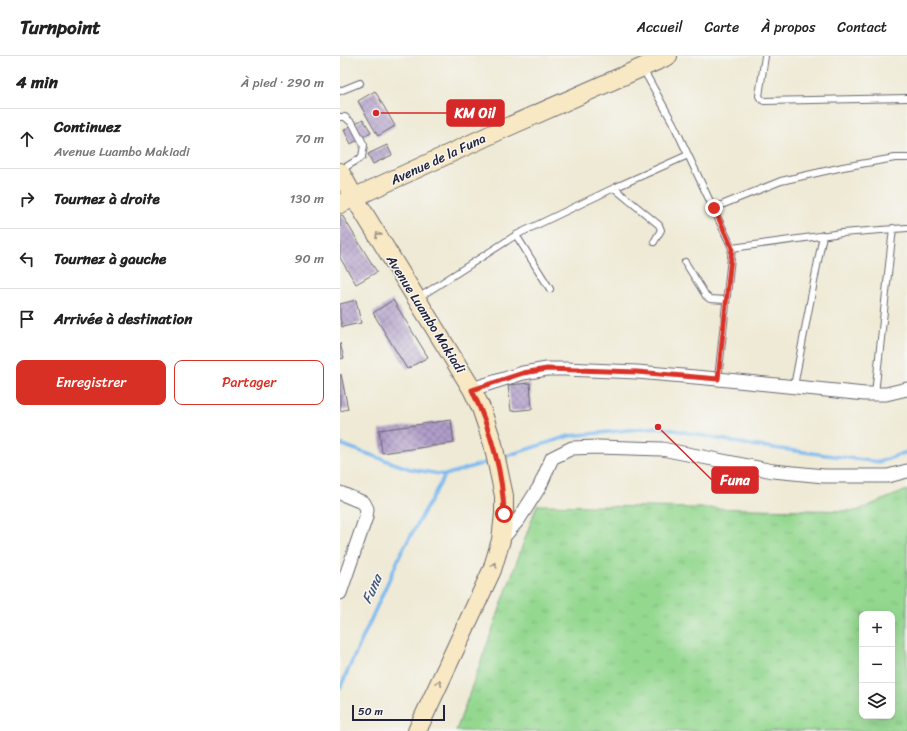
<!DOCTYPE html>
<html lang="fr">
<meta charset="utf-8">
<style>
body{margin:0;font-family:Sriracha,sans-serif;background:#f2f2f2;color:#222}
.controls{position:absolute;right:12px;bottom:12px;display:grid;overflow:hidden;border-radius:8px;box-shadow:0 4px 16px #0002}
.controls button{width:36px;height:36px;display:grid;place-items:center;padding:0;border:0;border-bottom:1px solid #e0e0e0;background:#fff;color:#222;font:20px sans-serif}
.scale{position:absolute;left:12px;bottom:10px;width:93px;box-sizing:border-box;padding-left:4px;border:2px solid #22223b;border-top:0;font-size:11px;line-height:14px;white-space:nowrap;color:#22223b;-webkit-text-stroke:3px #f6f6f2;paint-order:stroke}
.stop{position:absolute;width:12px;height:12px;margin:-9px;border:3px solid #d93025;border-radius:50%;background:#fff}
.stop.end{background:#d93025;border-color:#fff;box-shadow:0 1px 4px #0008}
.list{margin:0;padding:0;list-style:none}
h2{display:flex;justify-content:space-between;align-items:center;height:52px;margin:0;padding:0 16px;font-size:17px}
h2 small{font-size:13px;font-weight:400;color:#767676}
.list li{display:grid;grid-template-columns:26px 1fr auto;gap:12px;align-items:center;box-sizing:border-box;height:60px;padding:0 16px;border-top:1px solid #e0e0e0}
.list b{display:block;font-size:15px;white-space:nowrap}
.list p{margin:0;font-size:13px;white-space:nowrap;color:#767676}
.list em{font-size:13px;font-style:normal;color:#767676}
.actions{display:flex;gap:8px;padding:12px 16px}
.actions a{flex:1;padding:9px 0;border:1px solid #d93025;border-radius:8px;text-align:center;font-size:14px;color:#d93025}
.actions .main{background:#d93025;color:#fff}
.icon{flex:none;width:22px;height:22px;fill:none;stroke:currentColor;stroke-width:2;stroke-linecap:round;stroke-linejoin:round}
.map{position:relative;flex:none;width:567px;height:675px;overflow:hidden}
header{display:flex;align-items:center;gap:24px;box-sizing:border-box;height:56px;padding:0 20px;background:#fff;border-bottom:1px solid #e0e0e0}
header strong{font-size:19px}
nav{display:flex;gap:22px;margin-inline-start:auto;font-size:14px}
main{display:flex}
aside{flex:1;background:#fff}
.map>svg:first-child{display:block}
</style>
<header>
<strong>Turnpoint</strong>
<nav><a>Accueil</a><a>Carte</a><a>À propos</a><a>Contact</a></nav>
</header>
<main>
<aside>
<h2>4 min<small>À pied · 290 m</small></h2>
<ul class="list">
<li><svg class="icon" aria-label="ahead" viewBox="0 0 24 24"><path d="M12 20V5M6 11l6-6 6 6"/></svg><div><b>Continuez</b><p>Avenue Luambo Makiadi</p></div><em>70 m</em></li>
<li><svg class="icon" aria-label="right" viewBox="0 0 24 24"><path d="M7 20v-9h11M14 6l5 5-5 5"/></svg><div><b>Tournez à droite</b></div><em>130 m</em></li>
<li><svg class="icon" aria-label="left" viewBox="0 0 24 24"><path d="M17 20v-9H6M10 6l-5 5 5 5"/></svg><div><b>Tournez à gauche</b></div><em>90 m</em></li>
<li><svg class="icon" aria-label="arrive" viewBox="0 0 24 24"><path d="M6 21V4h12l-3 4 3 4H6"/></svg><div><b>Arrivée à destination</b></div></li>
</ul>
<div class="actions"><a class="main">Enregistrer</a><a>Partager</a></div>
</aside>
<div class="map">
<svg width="567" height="675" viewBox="0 0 567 675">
<defs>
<pattern id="grass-tufts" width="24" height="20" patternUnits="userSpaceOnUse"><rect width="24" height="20" fill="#94d890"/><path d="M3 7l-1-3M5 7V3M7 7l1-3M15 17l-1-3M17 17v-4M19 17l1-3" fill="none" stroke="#7fb97d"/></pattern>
<pattern id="building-cross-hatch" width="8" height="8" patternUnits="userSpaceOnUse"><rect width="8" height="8" fill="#b09dc9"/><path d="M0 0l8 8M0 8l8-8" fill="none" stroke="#8f80a4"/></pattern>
</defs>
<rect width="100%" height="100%" fill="#f6f6f2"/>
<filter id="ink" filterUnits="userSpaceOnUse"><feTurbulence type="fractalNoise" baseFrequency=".025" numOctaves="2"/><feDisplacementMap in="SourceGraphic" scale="8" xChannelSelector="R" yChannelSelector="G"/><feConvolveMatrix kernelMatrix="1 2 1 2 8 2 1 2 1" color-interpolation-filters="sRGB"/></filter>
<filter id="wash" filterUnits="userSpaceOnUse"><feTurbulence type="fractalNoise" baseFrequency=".012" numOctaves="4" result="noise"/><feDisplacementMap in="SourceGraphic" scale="16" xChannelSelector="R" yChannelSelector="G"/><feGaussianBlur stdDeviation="0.9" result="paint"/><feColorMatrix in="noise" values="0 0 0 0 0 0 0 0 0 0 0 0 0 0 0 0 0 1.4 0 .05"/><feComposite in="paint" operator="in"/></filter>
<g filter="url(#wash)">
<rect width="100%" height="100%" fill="#efead5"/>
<path fill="url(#grass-tufts)" stroke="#5b7d66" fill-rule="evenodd" d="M567,434V675H116L197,449L516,455ZM522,558H552V660H522Z"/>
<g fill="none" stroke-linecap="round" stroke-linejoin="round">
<path stroke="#7dbaf0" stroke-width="3.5" d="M0,388L70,413L105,419
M160,402L229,380L318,371L411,389L539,406L567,396
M0,632L62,495L105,419L151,405"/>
</g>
<g id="blocks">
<path fill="url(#building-cross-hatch)" d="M35,35L55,70L38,80L18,45Z
M23,63L31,76L11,88L4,74Z
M47,89L52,99L33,108L28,98Z
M2,159L37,216L16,228L0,202V160Z
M16,244L21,267L2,271L0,261V248Z
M53,244L88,301L67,313L33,257Z
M0,287L4,302L0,303Z
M1,318L8,353L0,355V319Z
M190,327L192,353L171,355L168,329Z
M111,364L114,387L42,397L39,374Z"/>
</g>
</g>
<g filter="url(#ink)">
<use href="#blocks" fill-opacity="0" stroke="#6a6871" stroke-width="1"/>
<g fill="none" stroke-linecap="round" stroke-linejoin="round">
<defs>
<path id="lane" d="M425,0L419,40L421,43L424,45L567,42
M303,13L334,69L392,192L378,323
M0,35L20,27
M0,61H5L13,68L24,89L22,101L1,114
M274,132L319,169L321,174L314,186
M374,152L441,125L503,111L555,102H567
M176,179L210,233
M392,192L502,177L567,172
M345,206L366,240L370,243L386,244
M78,242L176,179L274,132L348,99
M454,330L483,179
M535,338L553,172"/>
<path id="street" d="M132,333L183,317L207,313H225L297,316L378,323L525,338H546L567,333
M0,437L24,447L27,453L26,461L0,537
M161,484L179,463L200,430L212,402L232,392L258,391L322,393L433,415L484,420H548L567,415"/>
<path id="secondary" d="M0,116L14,141L132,333L141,352L153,388L164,440V458L161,484L152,514L77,675
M0,148L163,73L328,0"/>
</defs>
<use href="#lane" stroke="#6a6871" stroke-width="8"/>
<use href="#street" stroke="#6a6871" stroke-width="15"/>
<use href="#secondary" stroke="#6a6871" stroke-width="20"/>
<use href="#lane" stroke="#fff" stroke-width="6"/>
<use href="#street" stroke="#fff" stroke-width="13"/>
<use href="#secondary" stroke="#f8e8c3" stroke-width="18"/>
</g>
<defs><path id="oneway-chevron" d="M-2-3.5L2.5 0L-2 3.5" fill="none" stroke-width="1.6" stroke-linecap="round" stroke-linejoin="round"/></defs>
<g stroke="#988f86">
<use href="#oneway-chevron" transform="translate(38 179) rotate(-122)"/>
<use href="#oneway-chevron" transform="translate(154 509) rotate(-73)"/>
<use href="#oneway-chevron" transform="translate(99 627) rotate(-65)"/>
</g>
</g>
<g fill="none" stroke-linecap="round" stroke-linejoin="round" filter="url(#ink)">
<path stroke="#d93025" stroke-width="5" d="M164,458C163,415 150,373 132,334L183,317L207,313L297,316L378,323L392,192L374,152"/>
</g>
<g text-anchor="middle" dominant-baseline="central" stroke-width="3" stroke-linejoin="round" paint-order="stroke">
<g font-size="13" fill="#22223b" stroke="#f6f6f2">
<text transform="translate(98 103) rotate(-25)">Avenue de la Funa</text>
<text transform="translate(86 258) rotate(58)">Avenue Luambo Makiadi</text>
</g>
<g font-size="14" font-style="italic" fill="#42577a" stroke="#f6f6f2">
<text transform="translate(32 533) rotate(-66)">Funa</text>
</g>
</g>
<path fill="none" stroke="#d62828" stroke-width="1.5" d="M36 57L107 57M318 371L372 424"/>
<g fill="#d62828" stroke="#f6f6f2" stroke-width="1.5">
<circle cx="36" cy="57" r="4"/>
<circle cx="318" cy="371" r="4"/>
</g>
<g fill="#d62828" stroke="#d62828" stroke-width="1.5">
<rect x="107" y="44" width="57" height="26" rx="4"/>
<rect x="372" y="411" width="46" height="26" rx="4"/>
</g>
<g font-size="14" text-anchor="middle" font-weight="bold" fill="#fff">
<text x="135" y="62">KM Oil</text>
<text x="395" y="429">Funa</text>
</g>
</svg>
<div class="controls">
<button>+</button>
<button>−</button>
<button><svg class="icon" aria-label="layers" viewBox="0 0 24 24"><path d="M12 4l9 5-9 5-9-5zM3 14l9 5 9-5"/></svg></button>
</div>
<div class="scale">50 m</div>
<div class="stop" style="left:164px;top:458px"></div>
<div class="stop end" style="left:374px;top:152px"></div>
</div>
</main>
